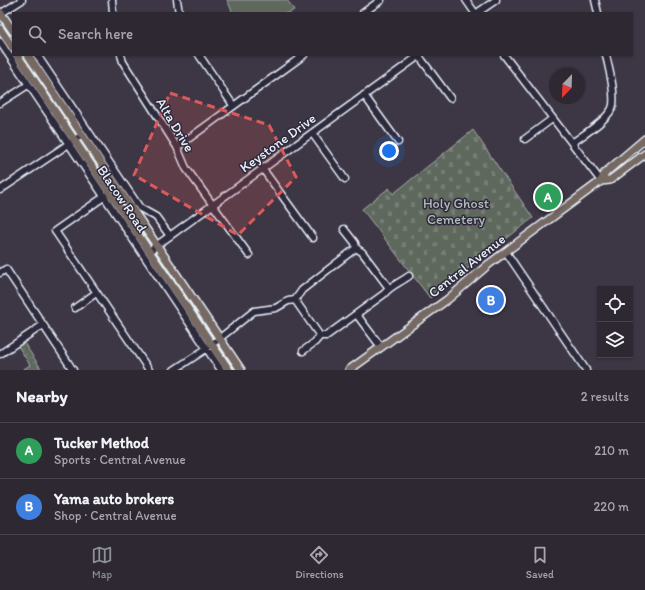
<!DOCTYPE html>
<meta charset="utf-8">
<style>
body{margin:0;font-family:Itim,sans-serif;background:#3a343f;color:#f1f3f6}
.controls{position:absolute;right:12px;bottom:12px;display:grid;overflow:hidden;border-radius:0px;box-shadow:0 1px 3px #0004}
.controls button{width:36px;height:36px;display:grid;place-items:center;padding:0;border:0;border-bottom:1px solid #49444e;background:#2e2833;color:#f1f3f6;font:20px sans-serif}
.compass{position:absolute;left:549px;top:68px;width:36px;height:36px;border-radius:50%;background:#2e2833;box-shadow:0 1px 3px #0004;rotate:203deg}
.you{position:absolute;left:389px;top:151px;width:14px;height:14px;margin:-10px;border:3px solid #fff;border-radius:50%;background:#1a73e8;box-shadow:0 0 0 6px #1a73e833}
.badge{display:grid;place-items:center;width:26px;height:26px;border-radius:50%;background:#8c9099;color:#fff;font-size:13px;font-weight:700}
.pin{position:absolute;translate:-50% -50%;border:2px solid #fff;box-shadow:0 1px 4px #0006}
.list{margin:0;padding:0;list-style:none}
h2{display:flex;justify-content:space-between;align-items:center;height:52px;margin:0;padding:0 16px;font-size:17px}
h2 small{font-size:13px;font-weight:400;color:#a7a6ac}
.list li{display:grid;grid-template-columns:26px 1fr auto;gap:12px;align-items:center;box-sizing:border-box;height:56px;padding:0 16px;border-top:1px solid #49444e}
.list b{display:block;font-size:15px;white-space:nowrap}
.list p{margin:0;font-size:13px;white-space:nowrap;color:#a7a6ac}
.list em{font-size:13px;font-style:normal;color:#a7a6ac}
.icon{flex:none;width:22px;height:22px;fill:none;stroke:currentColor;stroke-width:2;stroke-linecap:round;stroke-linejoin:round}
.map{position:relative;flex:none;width:645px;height:370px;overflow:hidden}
.search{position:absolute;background:#2e2833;box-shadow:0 1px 3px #0004;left:12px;right:12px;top:12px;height:44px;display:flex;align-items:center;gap:10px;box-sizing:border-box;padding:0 14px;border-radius:0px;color:#a7a6ac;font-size:15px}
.sheet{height:164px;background:#2e2833}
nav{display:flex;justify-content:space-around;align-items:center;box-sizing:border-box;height:56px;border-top:1px solid #49444e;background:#2e2833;font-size:11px;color:#a7a6ac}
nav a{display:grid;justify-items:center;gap:2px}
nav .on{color:#8c9099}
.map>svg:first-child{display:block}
</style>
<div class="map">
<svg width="645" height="370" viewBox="0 0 645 370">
<defs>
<pattern id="cemetery-stones" width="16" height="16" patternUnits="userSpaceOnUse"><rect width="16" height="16" fill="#5e685c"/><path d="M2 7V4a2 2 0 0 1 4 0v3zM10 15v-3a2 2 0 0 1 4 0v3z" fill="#757e74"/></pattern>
<pattern id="park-dots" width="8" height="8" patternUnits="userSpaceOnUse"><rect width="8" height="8" fill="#5e685c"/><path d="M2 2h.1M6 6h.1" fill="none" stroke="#757e74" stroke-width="1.8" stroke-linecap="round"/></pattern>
</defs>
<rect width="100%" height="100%" fill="#3d3644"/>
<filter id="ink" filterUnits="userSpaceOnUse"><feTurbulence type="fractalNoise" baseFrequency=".025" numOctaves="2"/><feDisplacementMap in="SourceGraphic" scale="8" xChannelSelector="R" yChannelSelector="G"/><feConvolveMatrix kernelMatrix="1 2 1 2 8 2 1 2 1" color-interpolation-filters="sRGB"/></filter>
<g filter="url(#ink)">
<path fill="url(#cemetery-stones)" stroke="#a3acaa" d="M473,130L533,218L430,298L362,209L389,188L393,194Z"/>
<path fill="url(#park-dots)" stroke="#a3acaa" d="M24,343L42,370H22L30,365L18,346Z"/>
<path fill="#5e685c" stroke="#a3acaa" d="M227,0H287L294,10L289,13H233Z"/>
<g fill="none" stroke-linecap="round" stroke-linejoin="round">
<defs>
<path id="minor" d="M112,0L113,13
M177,0L179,13
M466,0L475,13
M595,0L598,13
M363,13L381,0
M477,13L496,0
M0,14L22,0
M0,42L221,370
M37,55L140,208L156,217L170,236
M121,55L123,62L177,147L186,168L249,255
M199,55L233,105
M504,55L601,181
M419,56L450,98
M364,95L398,142
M0,103L28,85
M312,133L345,179
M525,139L552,119
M572,143C583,135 611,118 613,105C615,89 609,70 606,55
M177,147L304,55
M262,168L313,238
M0,190L82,135
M108,194L55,231L149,370
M344,229L355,243L356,248L362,252L389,288
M149,251L420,55
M506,252L586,370
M0,273L6,269L73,370
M295,300L302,290L356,248
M295,300L320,336
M75,308L96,293
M357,315L381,347
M303,351L315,342L320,336H326L384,294C390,286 401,282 409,276
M0,354L43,325
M174,370L206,349L254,311L276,308L288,301L295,300"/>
<path id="major" d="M0,12L13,31
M0,29L13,48
M17,55L229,370
M28,55L241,370
M601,181L610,180L645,154
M349,370L448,299L489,264L601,181L605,173L645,139"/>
</defs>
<use href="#minor" stroke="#e8f1f8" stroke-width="9"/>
<use href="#major" stroke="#e8f1f8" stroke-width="10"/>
<use href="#minor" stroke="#2f2a3d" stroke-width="6"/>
<use href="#major" stroke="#766964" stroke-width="7"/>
</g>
</g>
<path fill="#da5a5c" fill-opacity="0.2" stroke="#da5a5c" stroke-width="3" stroke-dasharray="8 5" stroke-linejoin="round" d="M170,93L269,125L296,177L238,235L134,175Z"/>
<g text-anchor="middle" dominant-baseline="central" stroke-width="3" stroke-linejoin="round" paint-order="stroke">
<g font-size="14" fill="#e8f1f8" stroke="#2f2a3d">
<text transform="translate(175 125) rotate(59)">Alta Drive</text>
<text transform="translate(278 143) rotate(-36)">Keystone Drive</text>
<text transform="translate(122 199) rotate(56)">Blacow Road</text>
<text transform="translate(467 266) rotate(-38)">Central Avenue</text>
</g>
<g font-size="14" fill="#b1baba" stroke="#2f2a3d">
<text x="456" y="203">Holy Ghost<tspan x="456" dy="16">Cemetery</tspan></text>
</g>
</g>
</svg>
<div class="controls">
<button><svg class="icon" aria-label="locate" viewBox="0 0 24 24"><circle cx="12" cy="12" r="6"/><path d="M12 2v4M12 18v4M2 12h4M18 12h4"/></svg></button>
<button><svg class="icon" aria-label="layers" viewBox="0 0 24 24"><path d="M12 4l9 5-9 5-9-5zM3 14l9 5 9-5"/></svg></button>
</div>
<svg class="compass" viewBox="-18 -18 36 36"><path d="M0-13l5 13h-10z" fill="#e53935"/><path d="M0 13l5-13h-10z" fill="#a7a6ac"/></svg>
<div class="you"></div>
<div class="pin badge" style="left:548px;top:197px;background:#2e9e5b">A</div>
<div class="pin badge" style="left:491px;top:300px;background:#3f7fe0">B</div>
<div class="search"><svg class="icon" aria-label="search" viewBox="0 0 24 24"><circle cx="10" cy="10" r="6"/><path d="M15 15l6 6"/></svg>Search here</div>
</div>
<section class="sheet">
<h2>Nearby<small>2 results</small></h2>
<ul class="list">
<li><span class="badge" style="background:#2e9e5b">A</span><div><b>Tucker Method</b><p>Sports · Central Avenue</p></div><em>210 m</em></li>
<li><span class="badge" style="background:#3f7fe0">B</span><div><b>Yama auto brokers</b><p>Shop · Central Avenue</p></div><em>220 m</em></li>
</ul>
</section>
<nav>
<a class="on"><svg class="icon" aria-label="map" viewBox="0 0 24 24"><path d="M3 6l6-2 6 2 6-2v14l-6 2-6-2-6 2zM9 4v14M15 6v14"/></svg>Map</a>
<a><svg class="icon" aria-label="directions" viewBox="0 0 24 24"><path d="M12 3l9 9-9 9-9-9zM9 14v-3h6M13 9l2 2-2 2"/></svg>Directions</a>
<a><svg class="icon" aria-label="saved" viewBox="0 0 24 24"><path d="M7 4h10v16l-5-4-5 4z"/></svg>Saved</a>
</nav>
